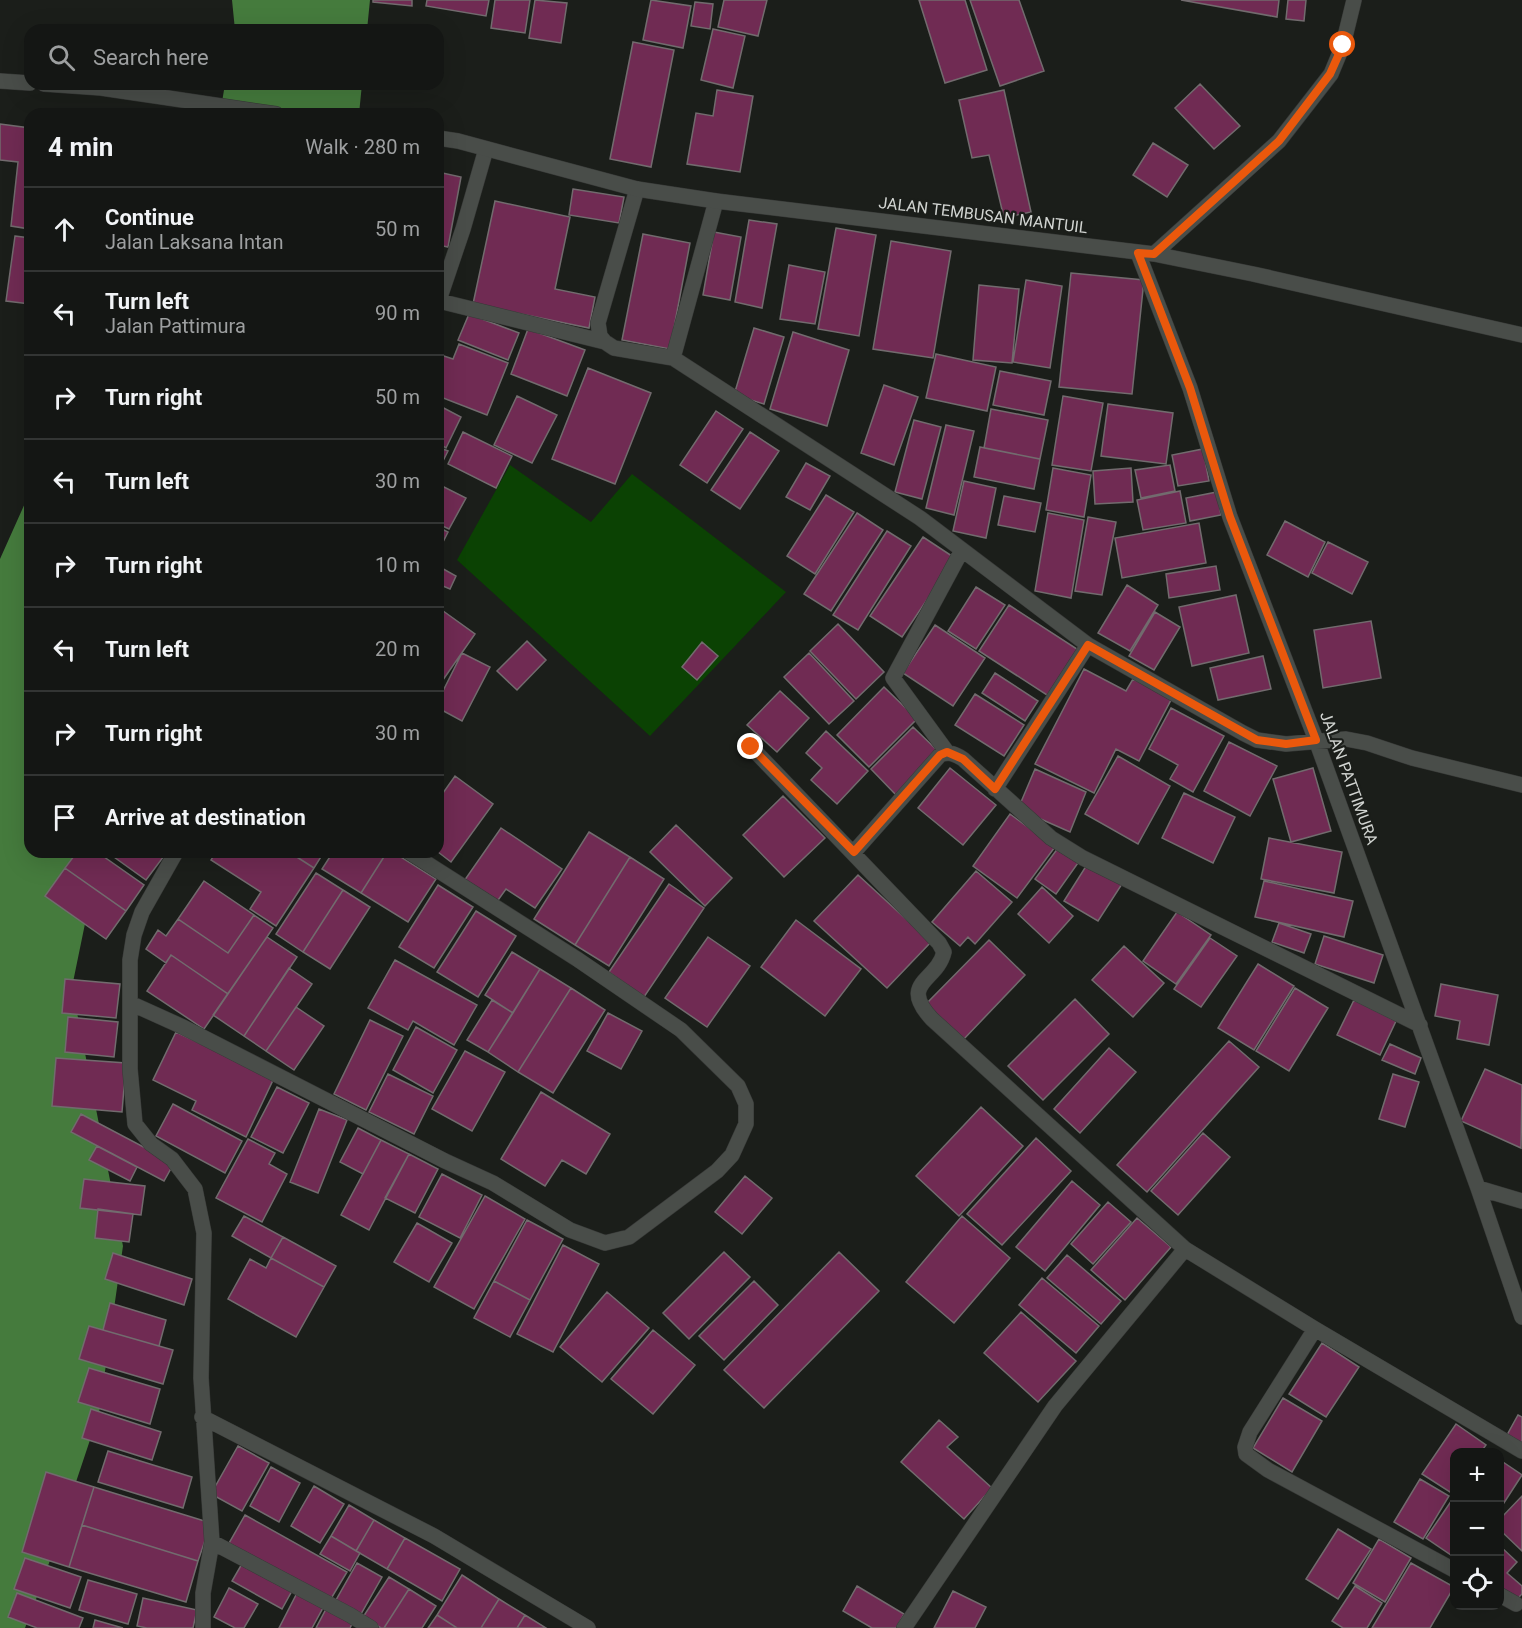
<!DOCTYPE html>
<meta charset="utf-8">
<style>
body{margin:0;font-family:Roboto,sans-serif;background:#212322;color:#f1f3f6}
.controls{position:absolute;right:18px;bottom:18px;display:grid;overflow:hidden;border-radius:12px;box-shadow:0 6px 24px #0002}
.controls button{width:54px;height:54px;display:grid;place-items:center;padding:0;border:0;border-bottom:2px solid #333534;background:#141614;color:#f1f3f6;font:30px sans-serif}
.stop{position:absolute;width:18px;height:18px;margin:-14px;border:4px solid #ea580c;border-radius:50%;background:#fff}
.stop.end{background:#ea580c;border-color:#fff;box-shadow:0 2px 6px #0008}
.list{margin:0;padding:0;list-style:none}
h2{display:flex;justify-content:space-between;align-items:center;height:78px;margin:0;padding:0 24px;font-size:26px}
h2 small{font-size:20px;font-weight:400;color:#9d9fa0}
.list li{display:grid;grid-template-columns:39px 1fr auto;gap:18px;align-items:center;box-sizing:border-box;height:84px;padding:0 24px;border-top:2px solid #333534}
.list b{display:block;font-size:22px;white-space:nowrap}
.list p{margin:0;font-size:20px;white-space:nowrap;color:#9d9fa0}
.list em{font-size:20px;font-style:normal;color:#9d9fa0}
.icon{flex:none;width:33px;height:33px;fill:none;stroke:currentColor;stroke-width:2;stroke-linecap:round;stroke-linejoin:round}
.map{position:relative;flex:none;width:1522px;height:1628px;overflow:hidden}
.search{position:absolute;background:#141614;box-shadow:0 6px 24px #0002;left:24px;top:24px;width:420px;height:66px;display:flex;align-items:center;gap:15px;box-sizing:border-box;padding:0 21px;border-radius:18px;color:#9d9fa0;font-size:22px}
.panel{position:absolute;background:#141614;box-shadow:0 6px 24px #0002;left:24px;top:108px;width:420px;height:750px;border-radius:18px}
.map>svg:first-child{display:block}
</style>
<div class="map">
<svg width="1522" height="1628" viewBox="0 0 1522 1628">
<rect width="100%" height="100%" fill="#1b1e1a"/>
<path fill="#0b4203" d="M510,465L591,522L632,474L786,592L650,736L457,560Z"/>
<path fill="#457b3d" d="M232,0H370L367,30H235Z
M225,84H362L359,114H220Z
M30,492V852H87V914L72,987L123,1246L99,1413L44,1578L25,1628H0V559Z"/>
<path fill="#702b53" stroke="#726b6e" stroke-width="1.5" d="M373,0H412V6L373,2Z
M427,0H489L486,16L426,6Z
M495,0H530L525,33L491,28Z
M535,0L567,3L561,43L529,38Z
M651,0L691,6L683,48L643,40Z
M724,0H767L758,36L718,27Z
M919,0H965L987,70L945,83Z
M970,0H1019L1044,71L1000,86Z
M1181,0H1279L1277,17Z
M1288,0H1306L1304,21L1286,19Z
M695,2L713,4L710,29L691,26Z
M713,29L745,36L733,88L701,80Z
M633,42L674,50L651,167L610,159Z
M1200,84L1240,126L1214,149L1175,108Z
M717,90L753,96L740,172L687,164L696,113L713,116Z
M1004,90L1031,212L1004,218L989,155L972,158L959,100Z
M0,124L30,128V229L11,226L18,162L0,160Z
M1153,143L1188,165L1167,197L1133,175Z
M438,172L461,177L448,247L438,245Z
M573,189L624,197L619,223L569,215Z
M495,201L570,217L555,289L595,297L589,328L473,304Z
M749,220L777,224L762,308L735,302Z
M836,228L876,235L859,336L818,329Z
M714,232L741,237L730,300L703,295Z
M643,234L690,243L670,349L622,340Z
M15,236L30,238V304L6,301Z
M891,241L951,251L933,358L873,349Z
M789,265L825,272L815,324L780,319Z
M1071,273L1144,280L1132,394L1059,387Z
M1026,280L1062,286L1050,368L1013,362Z
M979,285L1019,289L1012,363L973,360Z
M469,314L519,333L508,360L458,340Z
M754,328L784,337L764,404L734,395Z
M528,329L585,350L567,396L511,374Z
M793,332L849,350L827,426L770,409Z
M459,344L508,363L487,415L438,396V354L453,359Z
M936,354L996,367L987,411L926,398Z
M588,368L651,393L615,484L552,459Z
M1000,371L1051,381L1044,415L993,405Z
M884,385L918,397L894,465L861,453Z
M517,396L557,415L532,463L494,445Z
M1063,396L1103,403L1091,471L1052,465Z
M1108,404L1173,413L1166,464L1101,456Z
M438,405L461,417L446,448L438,443Z
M991,409L1048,420L1040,459L984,448Z
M716,411L743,429L707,483L680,465Z
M914,420L941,427L922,499L895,492Z
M946,425L974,431L954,515L926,508Z
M463,432L512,456L496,488L448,464Z
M750,432L779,451L740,509L711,490Z
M438,447L448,451L438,471Z
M980,447L1040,459L1034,489L974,477Z
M1203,449L1209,481L1178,486L1172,455Z
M806,463L830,476L810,510L786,497Z
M1170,465L1175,491L1141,498L1135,470Z
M1053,468L1091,475L1084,517L1046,510Z
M1131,468L1133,502L1095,504L1093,471Z
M964,481L996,488L986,538L953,531Z
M438,484L466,498L449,529L438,524Z
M1180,491L1186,523L1143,530L1137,500Z
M1217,492L1221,515L1190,521L1186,498Z
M826,495L854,512L815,574L787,556Z
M1004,496L1041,503L1035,532L998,525Z
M857,513L883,530L831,611L804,594Z
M1048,513L1084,520L1071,598L1035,591Z
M1088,517L1116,522L1102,595L1075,591Z
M1285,521L1325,542L1308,577L1267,555Z
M1199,523L1206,563L1122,578L1115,538Z
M438,527L448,532L438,552Z
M887,531L911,546L858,630L833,615Z
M923,537L955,558L902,637L870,616Z
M1328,542L1368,562L1352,594L1312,573Z
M438,566L456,576L450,589L438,584Z
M1216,566L1220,590L1169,598L1166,574Z
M1127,585L1158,605L1130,651L1098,633Z
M976,587L1005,605L976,649L948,631Z
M1236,595L1249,653L1192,666L1179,607Z
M1009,605L1080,651L1050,697L979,651Z
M439,608L475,634L438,687V610Z
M1155,612L1180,627L1154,670L1129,656Z
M1371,621L1381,678L1323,688L1314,630Z
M838,624L884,672L856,699L810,651Z
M935,625L985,658L953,706L903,673Z
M527,641L546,660L517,690L497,671Z
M702,642L718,656L697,680L682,667Z
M462,653L490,667L462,721L438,708V701Z
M809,653L854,701L829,724L784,677Z
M1263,656L1271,689L1218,700L1210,668Z
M1084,669L1126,691L1133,679L1172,698L1139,761L1116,749L1094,793L1035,764Z
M995,673L1038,701L1025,721L982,693Z
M884,687L917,719L869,767L837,735Z
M780,691L809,718L777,752L747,725Z
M975,694L1024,725L1004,756L955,725Z
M1171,708L1224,736L1193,792L1170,779L1178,765L1149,749Z
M913,727L939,752L896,795L871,769Z
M826,731L868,771L837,804L811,780L822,768L806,753Z
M1229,742L1277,766L1250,816L1204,791Z
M1118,756L1170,786L1138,844L1085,814Z
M950,768L996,805L963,845L918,808Z
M1313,768L1331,831L1291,842L1273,779Z
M1035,769L1086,792L1070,832L1018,809Z
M455,776L493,804L451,862L438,852V800Z
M1184,793L1235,817L1213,863L1162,838Z
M783,796L825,838L784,877L743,835Z
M1010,814L1055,847L1017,898L973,866Z
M676,825L732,878L705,906L650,852Z
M501,828L562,869L535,908L506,889L496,903L464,881Z
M589,832L630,857L575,945L534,919Z
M1269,838L1342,852L1334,893L1261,879Z
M1058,848L1078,863L1056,894L1035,879Z
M77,852H97L144,885L126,911L65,868Z
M107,852H167L146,880Z
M216,852H289L314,868L276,926L250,909L261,892L211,860Z
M289,852H324L314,868Z
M333,852H387L361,893L322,869Z
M387,852H393L436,879L408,922L361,893Z
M630,857L664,879L609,966L575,945Z
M1088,863L1122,884L1098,921L1064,901Z
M65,868L126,911L106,939L45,896Z
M976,871L1012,902L975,944L968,937L960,946L932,922Z
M316,873L343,890L303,952L276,934Z
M858,875L931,942L887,988L814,921Z
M204,881L254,915L228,953L178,919Z
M1264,881L1353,901L1344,937L1255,917Z
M669,884L704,908L644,997L609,972Z
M438,885L473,907L434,968L399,947Z
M1042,887L1073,916L1049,943L1018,914Z
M343,890L370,907L330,969L303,952Z
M476,911L516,936L478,997L437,972Z
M1177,912L1211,935L1176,984L1143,961Z
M254,915L273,928L228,994L171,955L166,963L146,949L158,930L166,936L178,919L228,953Z
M796,920L861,969L825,1016L761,967Z
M1279,923L1311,934L1304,953L1272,942Z
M1324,936L1383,955L1374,983L1315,964Z
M267,937L297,957L244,1036L213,1015Z
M708,937L750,966L707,1027L665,998Z
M1210,938L1237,956L1201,1007L1174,989Z
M989,940L1025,975L963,1040L926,1004Z
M1124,946L1164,983L1133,1017L1092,980Z
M512,952L540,969L513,1013L485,995Z
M171,955L228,994L204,1029L147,991Z
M395,960L477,1005L454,1045L413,1021L408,1030L368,1008Z
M1258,964L1294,986L1254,1050L1218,1028Z
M289,968L312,984L266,1051L244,1036Z
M540,969L571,988L518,1072L488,1052Z
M65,979L120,984L116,1018L62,1013Z
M1441,984L1498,995L1489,1045L1457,1039L1460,1021L1435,1016Z
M571,988L605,1010L553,1093L518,1072Z
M1295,988L1328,1008L1289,1071L1256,1051Z
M1075,999L1109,1034L1043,1100L1008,1066Z
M492,1000L513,1013L488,1052L467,1040Z
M1354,1000L1396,1021L1380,1055L1337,1035Z
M296,1007L324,1026L294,1070L266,1051Z
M608,1013L642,1031L621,1069L587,1051Z
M68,1017L118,1022L114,1057L65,1052Z
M370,1020L403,1036L366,1110L334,1094Z
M416,1027L457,1050L433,1093L393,1070Z
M176,1032L274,1078L246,1137L192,1110L196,1101L153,1080Z
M1229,1041L1259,1067L1147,1192L1117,1165Z
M1390,1044L1421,1058L1415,1074L1382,1060Z
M1109,1048L1136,1072L1080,1133L1054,1109Z
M465,1051L505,1072L472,1131L432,1109Z
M56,1058L126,1063L122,1112L52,1106Z
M1485,1069L1522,1085L1521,1148L1461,1121Z
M388,1074L433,1096L414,1134L369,1112Z
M1393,1074L1419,1082L1405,1127L1379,1119Z
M277,1087L309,1103L283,1153L251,1137Z
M541,1092L610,1134L586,1174L562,1160L545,1186L501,1159Z
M173,1104L242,1141L225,1173L156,1136Z
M981,1107L1023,1146L959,1216L916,1176Z
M319,1109L347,1120L318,1193L290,1182Z
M81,1114L174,1163L164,1181L71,1132Z
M358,1128L381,1140L363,1174L340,1162Z
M1203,1133L1230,1157L1178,1215L1151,1191Z
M1036,1138L1071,1171L1002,1245L967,1214Z
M248,1139L275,1153L269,1164L287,1174L262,1222L216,1198Z
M381,1140L409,1154L369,1230L341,1215Z
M97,1146L137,1167L130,1181L89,1160Z
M409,1154L438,1169L415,1213L385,1198Z
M442,1174L482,1195L460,1238L419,1217Z
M745,1176L772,1198L742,1234L715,1212Z
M84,1179L145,1186L141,1215L80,1208Z
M1072,1181L1100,1205L1045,1271L1016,1247Z
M485,1196L525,1219L474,1309L434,1287Z
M1108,1202L1131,1222L1093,1264L1071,1244Z
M98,1209L133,1214L129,1242L95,1238Z
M244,1216L283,1237L271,1258L232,1236Z
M962,1216L1010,1258L954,1323L906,1282Z
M1137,1218L1171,1247L1125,1300L1091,1270Z
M527,1220L563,1239L530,1300L494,1281Z
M417,1223L452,1243L429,1282L394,1262Z
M283,1237L336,1266L324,1287L271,1258Z
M563,1245L599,1264L553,1352L517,1334Z
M724,1252L750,1277L689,1339L663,1313Z
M839,1252L879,1291L764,1408L724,1370Z
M113,1253L192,1279L184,1305L105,1279Z
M1067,1255L1121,1301L1101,1324L1047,1278Z
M271,1258L324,1287L296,1337L228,1299L250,1259L266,1268Z
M1042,1278L1099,1326L1076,1353L1019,1305Z
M494,1281L530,1300L510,1337L474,1318Z
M754,1281L778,1305L724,1360L699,1336Z
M607,1292L649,1328L602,1382L560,1347Z
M110,1303L166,1320L159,1346L103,1330Z
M1021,1312L1076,1361L1038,1402L984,1353Z
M89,1326L173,1350L163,1384L79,1359Z
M653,1330L695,1365L653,1414L611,1379Z
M1322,1343L1359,1367L1326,1417L1289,1394Z
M89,1368L160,1389L150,1424L78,1402Z
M1283,1398L1322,1421L1292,1472L1253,1448Z
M91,1409L161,1432L152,1460L82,1438Z
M1518,1415L1522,1417V1444L1507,1435Z
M939,1420L958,1437L947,1447L992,1488L964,1519L901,1462Z
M1456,1424L1486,1445L1481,1452H1454V1492L1453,1494L1422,1474Z
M238,1446L269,1463L242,1511L211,1494Z
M108,1451L192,1477L183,1508L98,1482Z
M1500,1460L1522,1475L1500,1509Z
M271,1467L300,1483L279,1522L250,1506Z
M46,1472L94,1487L69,1567L22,1552Z
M1420,1479L1449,1496L1423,1539L1394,1522Z
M314,1486L344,1504L320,1543L291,1526Z
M94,1487L211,1523L198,1561L82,1525Z
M1522,1496V1551L1500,1530V1519Z
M1454,1497V1557L1426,1538Z
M349,1505L374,1520L356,1551L331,1536Z
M245,1515L347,1572L329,1602L228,1545Z
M374,1520L405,1538L387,1569L356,1551Z
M82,1525L198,1561L186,1602L69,1567Z
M1338,1529L1371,1549L1338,1599L1306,1579Z
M331,1536L360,1553L350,1571L320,1554Z
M405,1538L460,1569L442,1601L387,1569Z
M1379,1539L1411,1558L1385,1602L1353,1583Z
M1500,1546L1517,1562L1507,1573L1522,1586V1594L1516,1600L1500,1586Z
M25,1558L81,1577L70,1608L14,1589Z
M243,1562L293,1589L282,1609L232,1581Z
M357,1563L382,1577L361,1614L336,1600Z
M1411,1563L1454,1587L1430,1628H1372Z
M462,1575L499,1599L481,1628H457L437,1615Z
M389,1577L409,1589L384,1628H381L363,1617Z
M88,1580L137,1594L128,1624L79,1610Z
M857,1586L904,1614L896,1628H872L843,1611Z
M1355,1586L1382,1603L1367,1628H1343L1332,1621Z
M229,1588L258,1604L244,1628H235L214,1617Z
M409,1589L436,1606L422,1628H384Z
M953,1591L986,1607L975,1628H934Z
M17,1593L83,1618L79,1628H37L8,1617Z
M297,1593L324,1606L312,1628H279Z
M143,1598L197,1610L193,1628H147L137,1626Z
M499,1599L525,1615L517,1628H481Z
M326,1609L353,1622L350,1628H316Z
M437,1615L457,1628H428Z
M525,1615L546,1628H517Z
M95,1620L123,1628H93Z"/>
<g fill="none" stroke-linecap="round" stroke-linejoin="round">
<defs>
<path id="street" d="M637,189L598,323L600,336L605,342L614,348L673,358L920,518L1088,645L1243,733L1257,740L1286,744L1346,739L1367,743L1412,758L1522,785
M1138,253L1190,388L1230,517L1316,740L1478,1188L1522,1317
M439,301L605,342
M438,303L463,229L486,149
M673,358L716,201
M751,747L939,943L944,952C937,982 898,982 932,1019L1185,1249L1315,1329L1522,1451
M947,752L893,678L962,550
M995,789L1088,645
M176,852L142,912L134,935L130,960V1069L135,1124L151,1144L172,1159L195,1189L204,1233L201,1378L212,1542L203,1593V1628
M854,852L940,755C949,751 955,754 963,759L1051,838L1083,858L1420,1025
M130,1003L183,1027L445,1161L493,1183L570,1230L605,1243L629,1237L717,1171L732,1155L746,1124V1104L738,1086L681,1030L577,959L409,852
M1478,1188L1522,1201
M1315,1329L1250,1432L1245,1447L1246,1454L1268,1470L1454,1570
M202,1417L434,1536L588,1628
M212,1542L350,1615L371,1628
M1500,1595L1516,1604
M904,1628L1055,1406L1185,1249"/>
<path id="secondary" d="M0,81L30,83
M44,84L101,88L276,114
M438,138L458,141L637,189L716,201L1154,254L1253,274L1522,335
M1154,254L1279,141L1331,74L1343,45L1354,0"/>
</defs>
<use href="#street" stroke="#373937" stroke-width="16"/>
<use href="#secondary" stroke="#373937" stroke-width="16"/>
<use href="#street" stroke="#494d49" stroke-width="15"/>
<use href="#secondary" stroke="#494d49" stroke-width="15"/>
</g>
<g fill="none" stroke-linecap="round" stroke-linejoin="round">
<path stroke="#ea580c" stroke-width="8" d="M751,747L854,852L940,755L947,752L963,759L995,789L1088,645L1257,740L1286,744L1316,740L1230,517L1190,388L1138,253L1154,254L1279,141L1330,74L1343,45"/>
</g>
<g text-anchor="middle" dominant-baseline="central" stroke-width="4.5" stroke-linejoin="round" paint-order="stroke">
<g font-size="16" fill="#d1d4d1" stroke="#1b1e1a">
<text transform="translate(983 215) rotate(7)">JALAN TEMBUSAN MANTUIL</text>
<text transform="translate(1349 778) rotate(70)">JALAN PATTIMURA</text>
</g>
</g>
</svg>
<div class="controls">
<button>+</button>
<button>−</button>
<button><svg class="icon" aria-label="locate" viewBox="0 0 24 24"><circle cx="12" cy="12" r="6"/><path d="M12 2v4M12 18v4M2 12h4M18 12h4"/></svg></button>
</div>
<div class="stop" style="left:1343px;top:45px"></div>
<div class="stop end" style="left:751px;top:747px"></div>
<div class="search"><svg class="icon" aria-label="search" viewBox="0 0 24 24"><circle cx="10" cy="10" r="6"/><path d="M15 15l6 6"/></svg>Search here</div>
<section class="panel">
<h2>4 min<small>Walk · 280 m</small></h2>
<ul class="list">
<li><svg class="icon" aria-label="ahead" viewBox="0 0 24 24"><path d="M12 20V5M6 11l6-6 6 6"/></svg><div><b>Continue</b><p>Jalan Laksana Intan</p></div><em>50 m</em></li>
<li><svg class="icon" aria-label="left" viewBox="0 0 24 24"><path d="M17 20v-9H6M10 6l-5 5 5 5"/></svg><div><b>Turn left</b><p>Jalan Pattimura</p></div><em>90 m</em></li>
<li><svg class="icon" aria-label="right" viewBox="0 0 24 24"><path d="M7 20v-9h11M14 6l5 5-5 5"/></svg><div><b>Turn right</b></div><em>50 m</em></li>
<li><svg class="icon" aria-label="left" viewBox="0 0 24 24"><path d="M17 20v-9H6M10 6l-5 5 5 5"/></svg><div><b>Turn left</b></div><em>30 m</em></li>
<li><svg class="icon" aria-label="right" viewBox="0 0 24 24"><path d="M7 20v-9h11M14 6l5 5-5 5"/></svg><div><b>Turn right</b></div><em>10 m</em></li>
<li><svg class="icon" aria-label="left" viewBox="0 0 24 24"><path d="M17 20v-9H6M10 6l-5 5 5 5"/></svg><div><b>Turn left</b></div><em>20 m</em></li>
<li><svg class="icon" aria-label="right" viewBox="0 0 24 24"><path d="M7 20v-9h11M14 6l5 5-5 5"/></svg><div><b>Turn right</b></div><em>30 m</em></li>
<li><svg class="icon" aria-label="arrive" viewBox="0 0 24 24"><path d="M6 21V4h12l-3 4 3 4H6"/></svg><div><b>Arrive at destination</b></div></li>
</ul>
</section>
</div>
